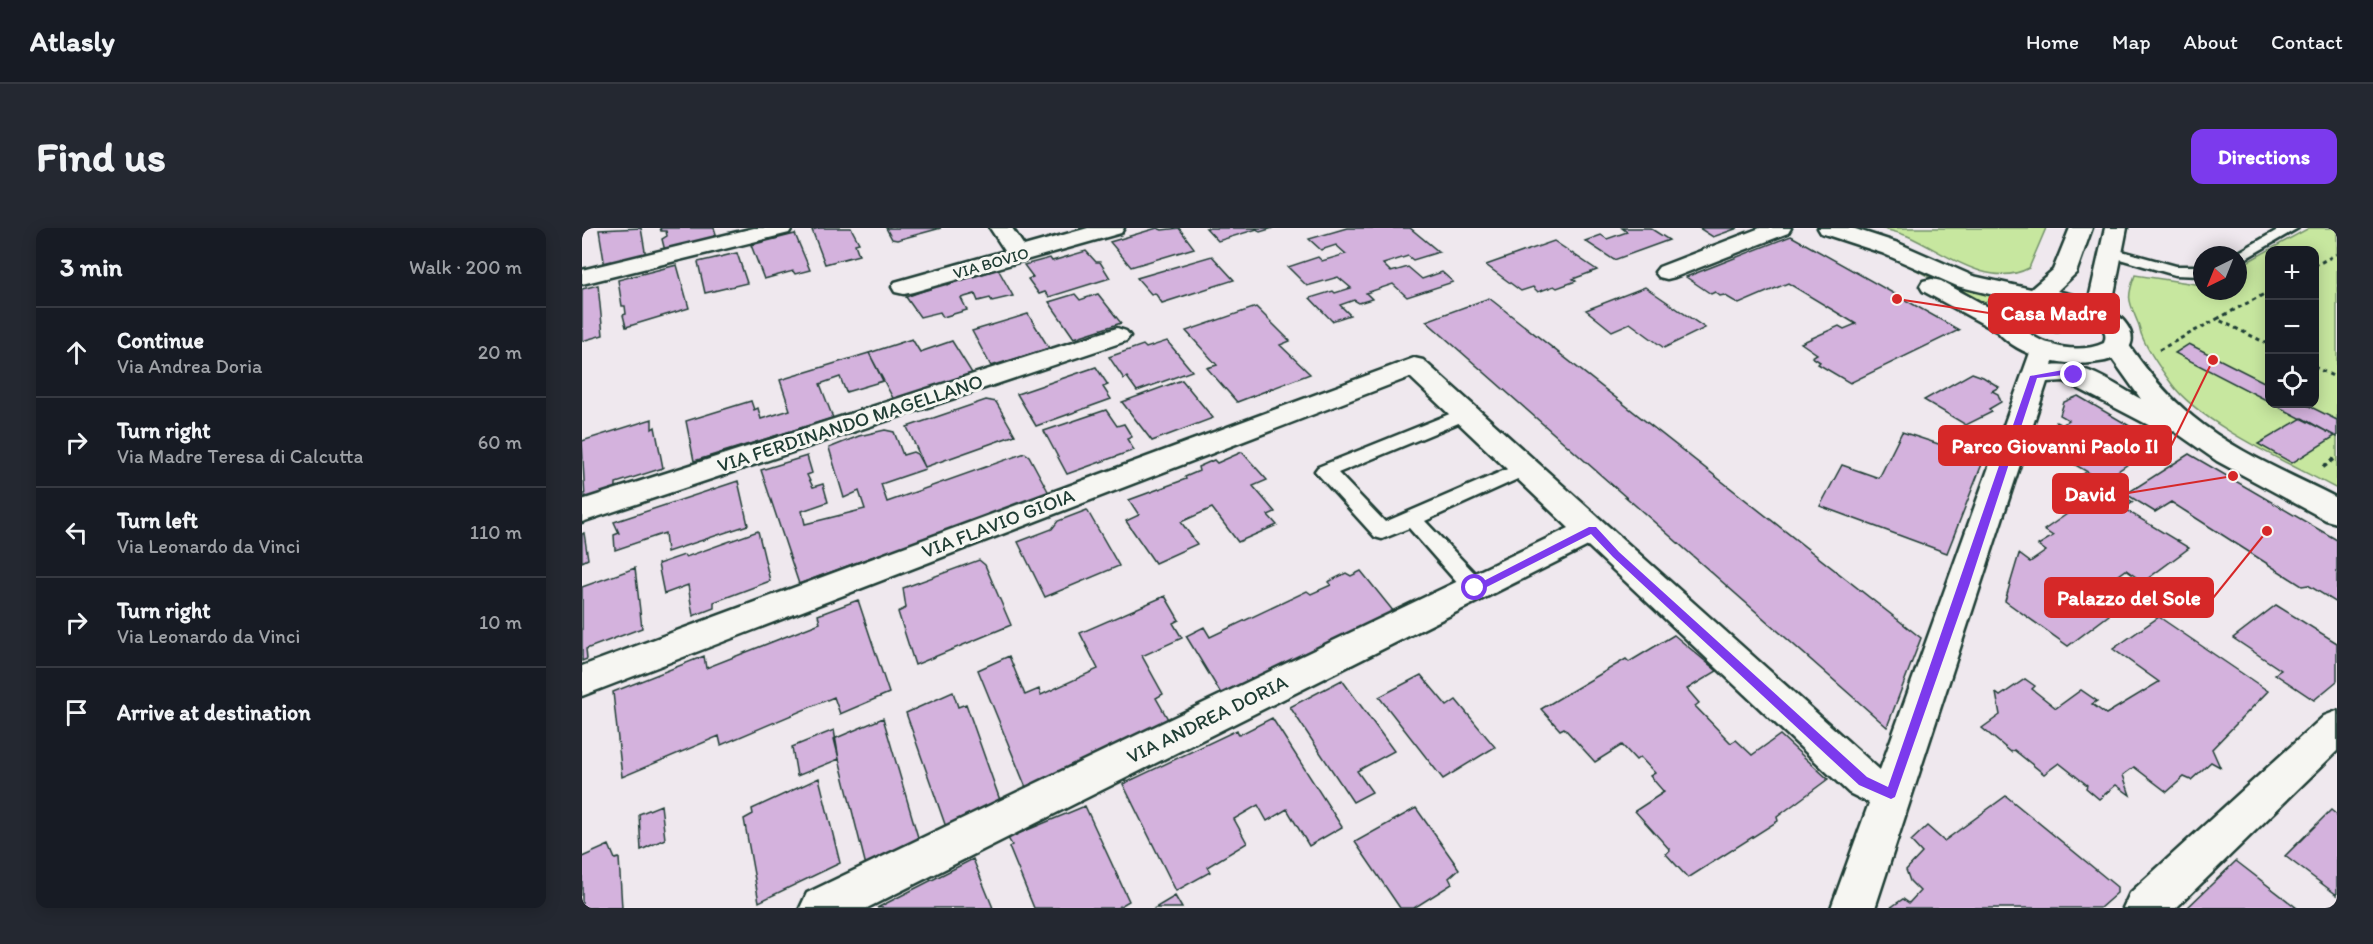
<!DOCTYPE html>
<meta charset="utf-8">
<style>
body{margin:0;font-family:Itim,sans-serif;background:#242831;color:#f1f3f6}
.controls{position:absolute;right:18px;top:18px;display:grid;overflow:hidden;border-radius:12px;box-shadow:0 3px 15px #0003}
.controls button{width:54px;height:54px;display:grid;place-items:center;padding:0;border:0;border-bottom:2px solid #363941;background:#171b24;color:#f1f3f6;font:30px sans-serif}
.compass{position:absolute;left:1611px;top:18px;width:54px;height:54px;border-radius:50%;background:#171b24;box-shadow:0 3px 15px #0003;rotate:223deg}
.stop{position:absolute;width:18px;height:18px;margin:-14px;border:4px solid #7c3aed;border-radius:50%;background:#fff}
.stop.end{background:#7c3aed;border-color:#fff;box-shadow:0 2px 6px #0008}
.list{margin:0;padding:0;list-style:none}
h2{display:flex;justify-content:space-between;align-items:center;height:78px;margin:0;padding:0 24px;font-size:26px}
h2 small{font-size:20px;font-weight:400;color:#9ea1a6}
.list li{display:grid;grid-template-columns:39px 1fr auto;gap:18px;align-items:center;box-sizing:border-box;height:90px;padding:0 24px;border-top:2px solid #363941}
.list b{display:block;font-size:22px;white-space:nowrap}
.list p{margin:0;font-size:20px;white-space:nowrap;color:#9ea1a6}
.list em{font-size:20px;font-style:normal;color:#9ea1a6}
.icon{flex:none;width:33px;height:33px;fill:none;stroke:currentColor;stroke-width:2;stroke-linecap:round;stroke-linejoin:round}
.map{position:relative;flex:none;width:1755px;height:680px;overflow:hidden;border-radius:12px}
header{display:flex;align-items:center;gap:36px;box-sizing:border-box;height:84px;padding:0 30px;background:#171b24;border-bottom:2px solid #363941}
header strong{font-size:28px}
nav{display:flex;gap:33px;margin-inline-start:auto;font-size:21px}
.intro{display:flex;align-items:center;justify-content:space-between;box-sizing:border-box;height:144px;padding:0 36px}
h1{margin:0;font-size:42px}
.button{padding:15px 27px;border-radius:12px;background:#7c3aed;color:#fff;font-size:21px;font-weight:700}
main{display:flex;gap:36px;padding:0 36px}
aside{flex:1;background:#171b24;border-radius:12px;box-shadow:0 3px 15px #0003}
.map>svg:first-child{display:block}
</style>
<header>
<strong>Atlasly</strong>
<nav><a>Home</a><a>Map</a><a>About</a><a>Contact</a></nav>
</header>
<div class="intro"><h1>Find us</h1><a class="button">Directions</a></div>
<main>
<aside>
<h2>3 min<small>Walk · 200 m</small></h2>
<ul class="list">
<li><svg class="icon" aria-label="ahead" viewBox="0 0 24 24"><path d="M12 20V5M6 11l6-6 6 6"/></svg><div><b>Continue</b><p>Via Andrea Doria</p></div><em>20 m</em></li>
<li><svg class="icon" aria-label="right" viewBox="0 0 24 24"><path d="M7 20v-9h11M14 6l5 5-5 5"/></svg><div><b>Turn right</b><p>Via Madre Teresa di Calcutta</p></div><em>60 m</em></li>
<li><svg class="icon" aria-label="left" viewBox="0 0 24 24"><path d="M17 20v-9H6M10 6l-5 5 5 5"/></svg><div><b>Turn left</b><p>Via Leonardo da Vinci</p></div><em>110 m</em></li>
<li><svg class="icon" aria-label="right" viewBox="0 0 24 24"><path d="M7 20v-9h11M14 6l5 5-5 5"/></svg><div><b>Turn right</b><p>Via Leonardo da Vinci</p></div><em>10 m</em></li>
<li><svg class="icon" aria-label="arrive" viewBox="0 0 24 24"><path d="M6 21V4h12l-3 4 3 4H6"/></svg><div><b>Arrive at destination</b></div></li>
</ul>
</aside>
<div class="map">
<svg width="1755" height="680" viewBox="0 0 1755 680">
<rect width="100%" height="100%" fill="#efe8ee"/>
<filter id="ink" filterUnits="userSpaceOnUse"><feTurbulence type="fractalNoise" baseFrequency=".0167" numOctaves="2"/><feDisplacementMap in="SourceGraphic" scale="12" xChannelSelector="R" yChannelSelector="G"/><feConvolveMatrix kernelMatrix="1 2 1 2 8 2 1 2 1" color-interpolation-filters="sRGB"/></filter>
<g filter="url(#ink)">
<path fill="#c7e79f" stroke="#73926a" stroke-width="1.5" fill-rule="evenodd" d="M1298,0H1464L1447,40C1408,61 1364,26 1330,10C1320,5 1309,3 1298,0Z
M1727,0H1755V261C1709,236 1618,196 1589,155C1579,141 1566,124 1560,108C1558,104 1558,99 1556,95C1547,73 1544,71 1553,47L1620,57V63H1656V39ZM1688,22H1732V176H1688Z
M1331,40L1378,59L1413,66L1400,78Z"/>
<path fill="#d4b2dd" stroke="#1f3d34" stroke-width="1.5" d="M59,0L64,29L23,39L17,2Z
M78,0H132L135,9L83,23L80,11L85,8L84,3H79Z
M237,0H269L277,15L273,16L277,27L243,36L230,2Z
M304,0H359L315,12L310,11Z
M575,0L580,2L597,0L612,20L549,39L528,14Z
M624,0H691L678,4L675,1L636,13Z
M765,0H828L857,24L831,32L826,28L801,36L809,44L826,39L840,51L860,44L871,54L825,69L811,56L784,65L790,71L777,75L772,72L758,77L768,87L750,93L728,70L751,63L753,65L769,60L756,49L725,58L706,39L736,29L740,33L764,26L754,17L739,22L727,11Z
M1040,0H1068L1087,12L1032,32L1003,13L1019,7L1025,11L1045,4Z
M1117,0H1156L1131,9Z
M213,6L228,42L213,46L211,43L182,51L169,17Z
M1209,8L1377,102L1268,155L1236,136L1238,134L1230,129L1235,126L1219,115L1257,98L1262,101L1274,96L1206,55L1157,76L1142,67L1138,68L1133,64L1129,66L1104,49Z
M972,13L1015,42L991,51L994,53L975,60L972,58L956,64L951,59L939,63L904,37Z
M504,23L514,34H518L528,50L467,69L463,64L457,66L446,51L451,49L442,37L468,30L470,33Z
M155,25L165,55L123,65L116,34Z
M630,28L652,52L580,75L573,65L569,66L555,50Z
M95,37L107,80L44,99L41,87L44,86L43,78H40L36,52Z
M416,41L431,68L410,73L408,70L396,73L393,66L379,70L385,82L361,89L358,84L338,89L324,69L363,55L365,57Z
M16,57L21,107L0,113V61Z
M1063,59L1123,100L1082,120L1048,95L1030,103L1004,82Z
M493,66L498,72L516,66L539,95L492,110L467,74Z
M907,70L1339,410L1305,499L844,93Z
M674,79L708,113L698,117L728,146L655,174L625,140L635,137L604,103Z
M446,86L467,120L409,138L390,103Z
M330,111L338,124L370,113L390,145L312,172L287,125Z
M585,113L610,143L555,163L545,149L542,151L527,129L561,117L564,120Z
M1607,116L1688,157V174L1593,125Z
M287,125L301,153L264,164L258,149L238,156L251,190L112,233L104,193L169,173L172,182L176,180L179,191L208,182L198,152Z
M514,139L526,157L521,159L529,171L454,198L435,166Z
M1390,145L1401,149L1417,159L1410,163L1416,166L1419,174L1407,181L1410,184L1384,197L1342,172Z
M600,152L631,190L570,213L540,174Z
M1496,168L1577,215L1521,253L1466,221L1474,194L1480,197L1487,192L1478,187L1482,174Z
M404,172L414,174L433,207L343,239L325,199Z
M1691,176H1723L1755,192V209Z
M524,182L535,198L542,196L550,209L545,211L552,222L485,246L462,203Z
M1720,190L1753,208L1710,235L1676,216Z
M70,191V201L73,199L81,240L34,255V261L3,272L0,213Z
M303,202L312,204L321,227L331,224L335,226L343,241L299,256L305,274L443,225L447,228L467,265L300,331L298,326L217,356L179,242L225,228L230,245L225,247L231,259L241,256L246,274L220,283L223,296L283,281L277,263L262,270L247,220L277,208Z
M1320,204L1402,231L1365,325L1238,278L1260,237L1297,250Z
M660,224L685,252L671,258L693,284L686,287L695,297L656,314L630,280L599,294L615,316L573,335L544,293L557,287L547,272L604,251L603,249L617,243L616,239L632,232L635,235Z
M1607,226L1755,312V375L1726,357L1720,358L1589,274L1573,284L1544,266Z
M1503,245L1551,274L1542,281L1607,320L1561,354L1544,342L1504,371L1527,387L1486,418L1423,373L1437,326L1448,334L1464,323L1456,317L1471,308L1462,302L1485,286L1475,278L1495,265L1485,256Z
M156,253L166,297L85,324L83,305L33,322L32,307L37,305L32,294Z
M505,282L537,338L463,369L436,314L470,301L476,293Z
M176,303L188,353L132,374V380L111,388L106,357L82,366L76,336L102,327L104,329Z
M2,305L6,331L0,334V306Z
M397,332L403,337L429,397L333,437L316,384L324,380L321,360Z
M53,340L60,400L4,421L5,431L0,433V359Z
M779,343L812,384L641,469L604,408L622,399L628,409L725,363L729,366L749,357L746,354L764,345L769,348Z
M583,368L597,392L591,395L600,410L560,428L581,466L574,470L587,493L445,562L396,442L427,428L443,467L457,461L459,467L516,441L498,405Z
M276,372L307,465L258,486L252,469L139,517L137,508L40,549L31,464L122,428L124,440L238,395L236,387Z
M1694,377L1755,415V453L1732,472L1693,446L1699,442L1651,410Z
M1577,389L1686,463L1630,521L1638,539L1629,534L1609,552L1602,549L1585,564L1552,539L1541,547L1548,567L1534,557L1517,571L1504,560L1505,557L1477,535L1462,546L1432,522L1429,524L1400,500L1418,487L1414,465L1418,468L1443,451L1453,458L1450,461L1474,480L1499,462L1515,473L1510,476L1524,486L1577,454L1531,421Z
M1092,407L1135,443L1105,461L1117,475L1113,478L1149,515L1154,512L1170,527L1198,507L1246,551L1195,589L1196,593L1106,650L1084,626L1088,622L1053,583L1082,564L1068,548L1073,545L1058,529L1054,532L1040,517L1013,534L982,500L978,502L959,481L1044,431L1047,434Z
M839,447L865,478L874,472L913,519L861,551L797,469Z
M760,452L812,523L775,543L790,564L771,574L708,479Z
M371,464L376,479L384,476L419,575L365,602L324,485Z
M301,490L338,616L284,638L252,511Z
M690,490L760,599L727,618L705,581L685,593L676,577L652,591L665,615L625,639L628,644L594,663L541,556L655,502L657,507Z
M252,502L257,531L215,548L210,519Z
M237,550L258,635L177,674L162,591L171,586L170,581Z
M1424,568L1535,659V665L1518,680H1308L1321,671L1327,675L1338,663L1328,653L1324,642L1340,625L1329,613L1345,598L1362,613Z
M79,577L83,611L59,622L57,586Z
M503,578L547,673L535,680H452L427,619L430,617L426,610Z
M834,580L877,641L867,650L870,656L832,680H818L773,614Z
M1749,582L1755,587V667L1703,628Z
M27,617L33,631L37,630L40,680H0V629Z
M391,631L411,680H295Z
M1654,633L1715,680H1605Z
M593,668L600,680H573Z"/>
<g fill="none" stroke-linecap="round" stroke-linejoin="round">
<defs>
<path id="service" d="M1699,0H1716L1656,35V27H1652Z
M1529,20L1594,38H1620V48L1593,47L1524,27L1522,24L1524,21Z
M885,179L891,181L894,185L891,189L756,245L803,294L937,236L944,234L951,236L954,240L951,244L843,293L901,354L904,360L901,366L893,368L885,366L827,300L800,311L793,309L733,243L736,239Z"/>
<path id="minor" d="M172,0H210L207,5L0,56V42Z
M408,0H430L442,18L506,0H542L539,5L331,64L322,66L313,64L310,59L313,54L423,23Z
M1178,0H1209L1206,5L1093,49L1085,51L1077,49L1073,44L1077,39Z
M535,100L544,103L548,108L544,113L0,294V272Z
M1535,111L1544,113C1564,142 1584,167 1611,189C1653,224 1707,245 1755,270V295L1744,292L1635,233L1592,203L1586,205L1576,202L1482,153L1465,154L1293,680H1249L1287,575L1267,565L1006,318L285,680H218L225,665L987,300L828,149L0,468V438L832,130L841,132L1298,542L1449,122L1453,116L1462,114L1471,116L1475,122L1470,137C1501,133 1533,157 1559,171L1522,119L1526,113Z
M1755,483V523L1594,680H1541L1548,665L1742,488Z"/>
<path id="tertiary" d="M1236,0H1270L1316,15L1391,48L1449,61L1471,42L1488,0H1510L1494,45L1475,63L1507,71L1523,0H1545L1529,81C1602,139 1462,157 1416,104L1341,63L1338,58L1341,53L1350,51L1359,53L1408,80L1420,69L1375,58L1300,25L1239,5ZM1442,76C1461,73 1519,82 1523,106C1524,109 1523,112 1522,115C1493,129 1442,116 1432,84Z"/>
</defs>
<use href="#service" stroke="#1f3d34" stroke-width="5"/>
<use href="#minor" stroke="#1f3d34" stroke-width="5"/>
<use href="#tertiary" stroke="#1f3d34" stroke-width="5"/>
<path stroke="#1f3d34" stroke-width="3" stroke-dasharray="4 4" stroke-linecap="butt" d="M1732,38L1755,26
M1688,63L1635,91L1688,117
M1577,122L1635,91
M1732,139L1755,150"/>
<path stroke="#1f3d34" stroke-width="4" stroke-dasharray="4.5 4.5" stroke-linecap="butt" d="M1741,239L1755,229"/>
<use href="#service" fill="#f6f6f2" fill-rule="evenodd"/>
<use href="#minor" fill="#f6f6f2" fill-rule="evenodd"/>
<use href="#tertiary" fill="#f6f6f2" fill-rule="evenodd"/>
</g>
<circle fill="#8f9d93" cx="1475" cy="99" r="7"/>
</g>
<path fill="#7c3aed" d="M1481,142L1496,147L1492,150L1481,147L1455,150L1387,358L1313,569L1309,571L1277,557L1031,329L1009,306L897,363L893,364L888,360L1007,299H1014L1037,324L1285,549L1306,559L1448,148Z"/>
<g text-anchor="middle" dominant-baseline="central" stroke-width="6" stroke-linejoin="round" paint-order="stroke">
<g font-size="16" fill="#1f3d34" stroke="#f6f6f2">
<text transform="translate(409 35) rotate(-16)">VIA BOVIO</text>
</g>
<g font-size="20" fill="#1f3d34" stroke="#f6f6f2">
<text transform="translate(268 195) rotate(-18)">VIA FERDINANDO MAGELLANO</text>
<text transform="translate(416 295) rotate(-21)">VIA FLAVIO GIOIA</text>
<text transform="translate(625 491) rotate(-26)">VIA ANDREA DORIA</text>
</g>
</g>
<path fill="none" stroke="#d62828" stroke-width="2" d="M1315 71L1407 85M1631 132L1589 218M1651 248L1546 265M1685 303L1631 370"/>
<g fill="#d62828" stroke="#f6f6f2" stroke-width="2">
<circle cx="1315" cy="71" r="6"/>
<circle cx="1631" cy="132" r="6"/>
<circle cx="1651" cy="248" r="6"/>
<circle cx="1685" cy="303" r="6"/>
</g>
<g fill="#d62828" stroke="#d62828" stroke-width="2">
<rect x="1407" y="66" width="130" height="39" rx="6"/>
<rect x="1357" y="198" width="232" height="39" rx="6"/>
<rect x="1471" y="246" width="75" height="39" rx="6"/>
<rect x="1463" y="350" width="168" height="39" rx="6"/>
</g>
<g font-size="21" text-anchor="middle" font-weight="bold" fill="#fff">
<text x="1472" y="92">Casa Madre</text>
<text x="1473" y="225">Parco Giovanni Paolo II</text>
<text x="1508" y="273">David</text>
<text x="1547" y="377">Palazzo del Sole</text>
</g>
</svg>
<div class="controls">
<button>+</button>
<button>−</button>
<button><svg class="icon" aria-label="locate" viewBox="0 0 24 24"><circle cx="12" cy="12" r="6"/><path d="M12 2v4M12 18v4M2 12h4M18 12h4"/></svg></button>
</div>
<svg class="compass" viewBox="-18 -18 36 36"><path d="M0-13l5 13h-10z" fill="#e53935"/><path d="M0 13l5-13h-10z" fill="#9ea1a6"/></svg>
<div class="stop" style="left:893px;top:360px"></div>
<div class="stop end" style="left:1492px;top:147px"></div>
</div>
</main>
